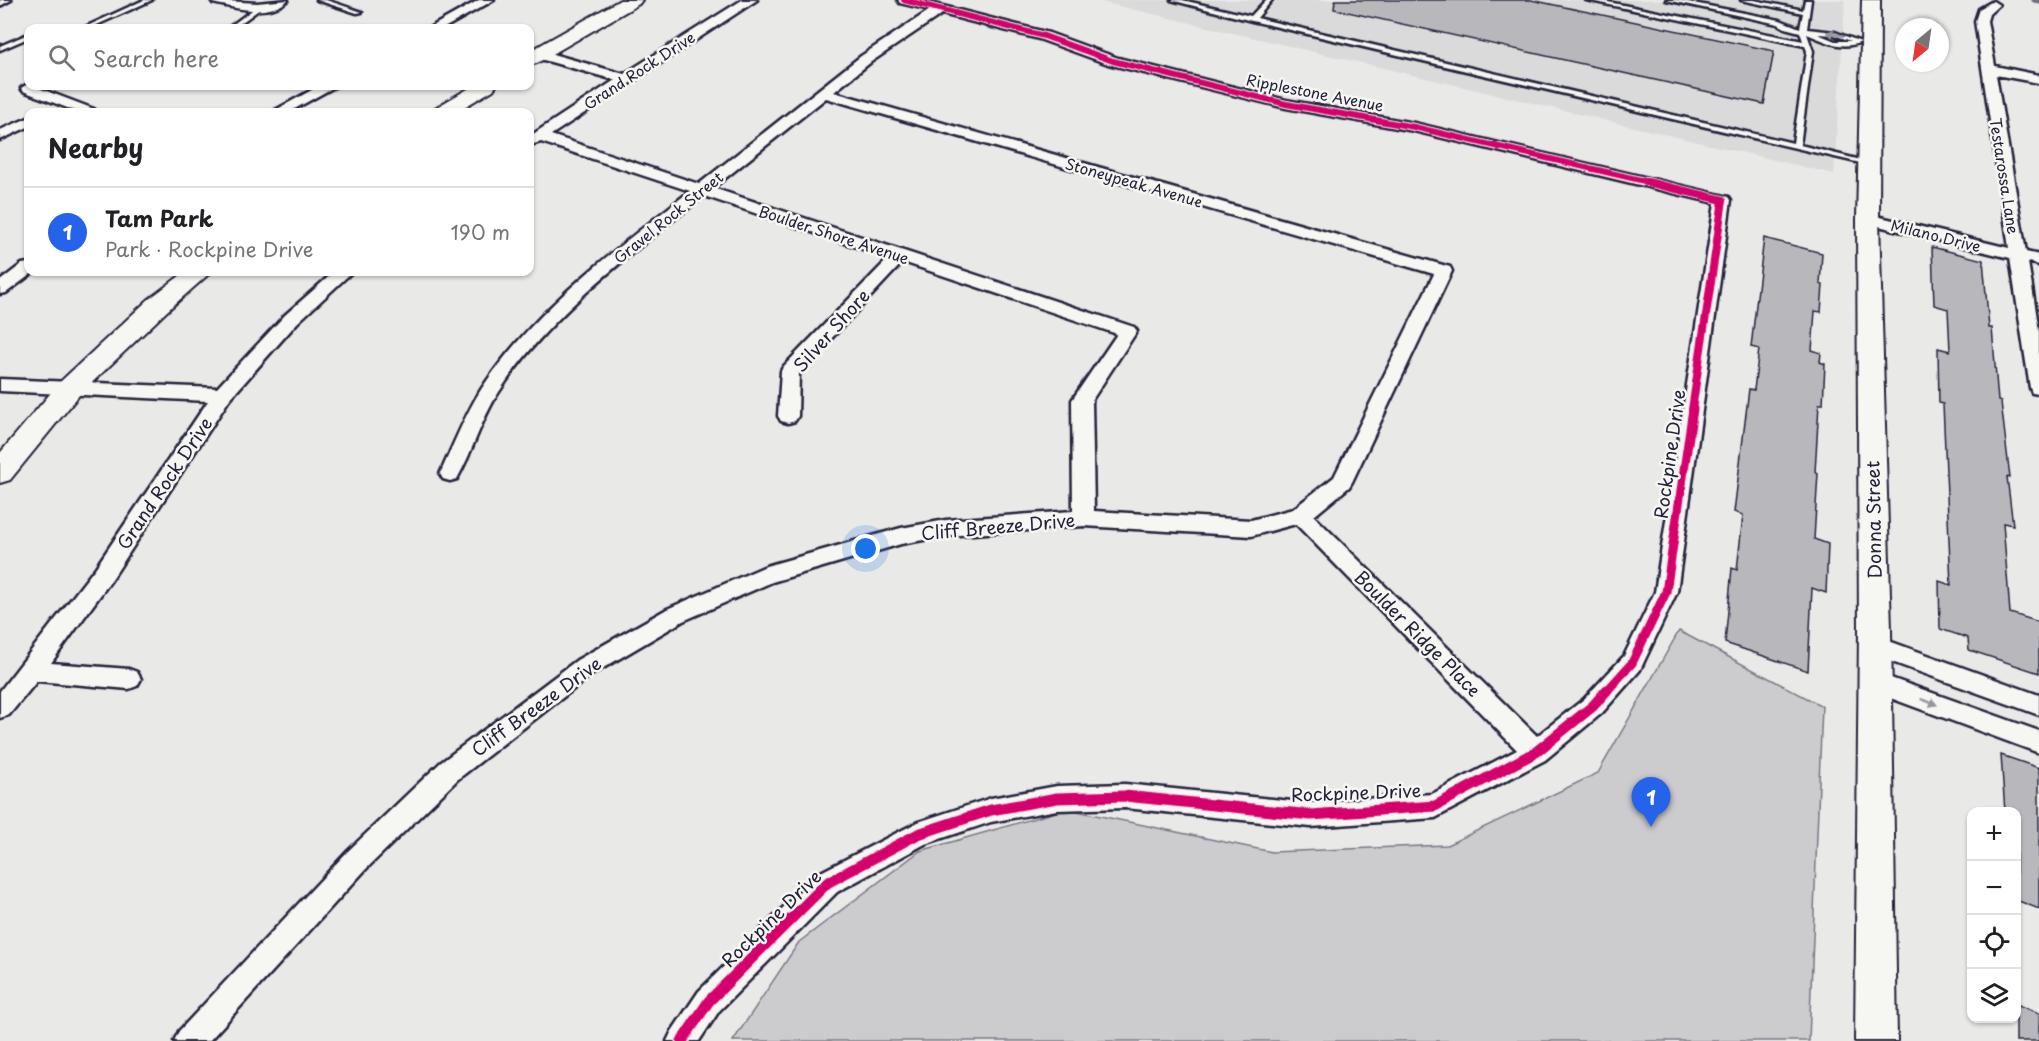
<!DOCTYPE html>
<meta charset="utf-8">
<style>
body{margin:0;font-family:"Playpen Sans",sans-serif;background:#f6f6f6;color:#202124}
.controls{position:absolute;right:18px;bottom:18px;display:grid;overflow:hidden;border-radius:12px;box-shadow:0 2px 4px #0004}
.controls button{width:54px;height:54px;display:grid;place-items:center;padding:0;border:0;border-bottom:2px solid #e0e0e0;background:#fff;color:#202124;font:30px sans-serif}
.compass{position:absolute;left:1895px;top:18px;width:54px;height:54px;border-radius:50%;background:#fff;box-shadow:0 2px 4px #0004;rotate:209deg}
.you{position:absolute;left:866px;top:549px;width:21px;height:21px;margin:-15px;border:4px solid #fff;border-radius:50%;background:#1a73e8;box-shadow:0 0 0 9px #1a73e833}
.badge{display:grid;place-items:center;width:39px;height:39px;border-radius:50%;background:#2563eb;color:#fff;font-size:20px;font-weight:700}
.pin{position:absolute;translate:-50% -50px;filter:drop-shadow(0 2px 3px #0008)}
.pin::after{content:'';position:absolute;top:32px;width:21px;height:18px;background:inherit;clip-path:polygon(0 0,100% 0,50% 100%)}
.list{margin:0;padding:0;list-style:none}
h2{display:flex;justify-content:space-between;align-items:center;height:78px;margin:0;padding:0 24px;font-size:26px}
h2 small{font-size:20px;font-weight:400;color:#757577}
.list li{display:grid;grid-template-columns:39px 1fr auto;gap:18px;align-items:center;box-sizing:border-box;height:90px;padding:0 24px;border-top:2px solid #e0e0e0}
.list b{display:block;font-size:22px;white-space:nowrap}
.list p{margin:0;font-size:20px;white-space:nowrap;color:#757577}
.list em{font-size:20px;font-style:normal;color:#757577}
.icon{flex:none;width:33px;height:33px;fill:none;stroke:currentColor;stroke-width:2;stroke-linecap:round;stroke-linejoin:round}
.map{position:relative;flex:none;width:2039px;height:1041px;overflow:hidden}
.search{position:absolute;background:#fff;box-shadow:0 2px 4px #0004;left:24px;top:24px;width:510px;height:66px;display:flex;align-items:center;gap:15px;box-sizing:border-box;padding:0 21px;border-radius:12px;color:#757577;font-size:22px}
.panel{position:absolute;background:#fff;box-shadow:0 2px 4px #0004;left:24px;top:108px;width:510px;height:168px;border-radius:12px}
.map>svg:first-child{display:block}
</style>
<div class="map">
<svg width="2039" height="1041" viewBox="0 0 2039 1041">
<rect width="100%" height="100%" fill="#e9e9e7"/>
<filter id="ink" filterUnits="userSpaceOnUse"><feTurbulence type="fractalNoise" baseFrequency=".0167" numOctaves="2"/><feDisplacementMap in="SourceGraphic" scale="12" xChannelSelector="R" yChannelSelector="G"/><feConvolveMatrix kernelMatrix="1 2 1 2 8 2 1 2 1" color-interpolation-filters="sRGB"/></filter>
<g filter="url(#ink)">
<path fill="#dadada" d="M1093,0H1845L1834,174Z"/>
<path fill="#ccccce" stroke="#777784" stroke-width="1.5" d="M1679,631L1822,706L1809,1041H733L799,942L920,851L1067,809L1272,852L1447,845L1598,773Z"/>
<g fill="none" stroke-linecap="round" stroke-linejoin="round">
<path stroke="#71717f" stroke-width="5" d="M2034,0L2039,2"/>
</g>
<path fill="#b8b8bc" stroke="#22223b" stroke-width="1.5" d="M1335,0H1531L1774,51L1764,104L1334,9Z
M1764,238L1822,253L1820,284L1823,285L1821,312L1815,311L1812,350L1821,353L1820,362L1825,364L1823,404H1819L1815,472L1818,473L1814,539L1828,544L1826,593L1812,588L1808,671L1725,643L1732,568L1737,570L1743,515L1734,512L1749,389L1754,390L1759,349L1751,347Z
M1932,247L1983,260L1989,328H1992L1998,401L2001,402L2010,478L2007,477L2013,525L2003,523L2010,613L2039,622V673L1969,650L1968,638L1940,629L1939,581L1951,585L1943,404L1939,403L1938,348L1950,351L1948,309L1934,305Z
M2001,755L2039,768V909L2016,900V812H2005Z
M2016,1004L2039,1013V1041H2016Z"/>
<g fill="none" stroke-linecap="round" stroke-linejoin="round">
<defs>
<path id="lane" d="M144,0H152L90,28H83Z
M317,0H326L362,12L357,13Z
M1171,0H1182L1251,16L1266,0H1272L1257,18L1793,143L1807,51L1805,46L1586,0H1598L1803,41L1800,32L1785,28L1778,24L1666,0H1678L1780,20L1800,28L1803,13L1741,0H1754L1803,10L1805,0H1811L1807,29L1835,32L1861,42C1842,51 1825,41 1807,34L1813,51L1800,145L1873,163L1869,165L1252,21ZM1818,34L1834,35L1851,41H1835Z
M259,5L264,6L234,28H228Z
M28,34V38L0,50V46Z"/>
<path id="street" d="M0,0H11L0,6Z
M211,0L257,3L288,0C269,18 235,8 213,3Z
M479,0H494L444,28H429Z
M742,0H757L551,135L699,184L861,56L930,10L900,3L898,0H919L1049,33L1118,58L1286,100L1414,123L1729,197L1731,200L1677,592L1640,670L1602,713L1545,760L1435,818L1311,827L1125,808L1057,810L991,822L925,844L837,892L719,1011L699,1041H667L672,1031L699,991L817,874L918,822L991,798L1057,786L1125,784L1311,803L1432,794L1517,750L1296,524L1251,536L1084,526L946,536L901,544L772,582L683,621L593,674L458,779L366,869L209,1041H174L179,1031L348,851L440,763L577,660L667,609L766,566L901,528L946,520L1073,511L1072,400L1117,334L903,262L799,373L798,416L795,421L788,423L781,421L778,416L781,371L783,367L889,258L704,196C630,255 551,312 499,392C481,419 473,451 457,479L450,481L443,479L440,474C453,446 465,414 482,388C536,307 615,250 690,191L541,142L530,145V136L615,80L533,57L531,54L538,50L624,74ZM942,14L1039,39L1108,64L1286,108L1414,131L1715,203L1655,592L1624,656L1584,699L1537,736L1314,516L1349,487L1352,482L1452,271L1450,267L834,92L871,62ZM826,98L1434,274L1334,477L1293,509L1251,520L1094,511L1092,400L1137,331L1134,327L713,188Z
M1993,1L1999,5L1989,14L1987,21L1995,66L2039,75V83L1996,75L2026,252L2039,255V265L2028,262L2039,331V394L2032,393L2030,388L2010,258L1862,222L1860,219L1868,214L2009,248L1975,21L1979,9Z
M28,84L94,109L96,112H78L23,91L21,88Z
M319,86H336L289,112H272Z
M28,118V127L0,140V130Z
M28,263V272H34L6,293L0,294V281L22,264Z
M334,272H352L297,323L229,400L112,579L51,663L129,669L137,672L141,679L137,686L129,689L37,681L9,715L0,718V691L96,567L208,401L0,391V379L217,388L285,315Z
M1875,636L2039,695V715L1867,653L1863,646L1867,639Z
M1874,672L2039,731V753L1866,689L1862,682L1866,675Z"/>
<path id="secondary" d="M620,0H642L639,4L537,63L530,65V51Z
M1862,0H1880L1879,219L1891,630L1897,1041H1855L1859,630L1857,219Z
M473,86H496L493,90L456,112H432L435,108Z
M185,272H211L167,311L80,394L10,480L0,483V453L60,382L149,299Z"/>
</defs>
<use href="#lane" stroke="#22223b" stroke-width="5"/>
<use href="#street" stroke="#22223b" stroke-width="5"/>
<use href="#secondary" stroke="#22223b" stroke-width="4"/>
<use href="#lane" fill="#f6f6f2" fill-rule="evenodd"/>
<use href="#street" fill="#f6f6f2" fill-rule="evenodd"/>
<use href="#secondary" fill="#f6f6f2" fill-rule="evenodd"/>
<defs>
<path id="cycleway-far3" d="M904,0L1044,36L1113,61L1286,104L1414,127L1653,183"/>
<path id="cycleway-far2" d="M1647,182L1723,200L1692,410"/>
<path id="cycleway-far1" d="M1606,692L1632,663L1666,592L1693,409"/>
<path id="cycleway" d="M682,1041L709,1001L827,883L918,834L991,810L1057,798L1125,796L1311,815L1435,806L1536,752L1593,706L1607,690"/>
</defs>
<use href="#cycleway-far3" stroke="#f6f6f2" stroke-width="8"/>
<use href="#cycleway-far2" stroke="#f6f6f2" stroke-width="10"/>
<use href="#cycleway-far1" stroke="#f6f6f2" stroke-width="13"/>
<use href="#cycleway" stroke="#f6f6f2" stroke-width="15"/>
<use href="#cycleway-far3" stroke="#d6006c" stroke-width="6"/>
<use href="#cycleway-far2" stroke="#d6006c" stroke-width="8"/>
<use href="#cycleway-far1" stroke="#d6006c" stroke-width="9"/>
<use href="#cycleway" stroke="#d6006c" stroke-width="11"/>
</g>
<defs><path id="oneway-solid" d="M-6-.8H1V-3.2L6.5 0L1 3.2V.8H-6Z" transform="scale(1.5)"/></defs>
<g fill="#9797a0">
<use href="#oneway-solid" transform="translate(1835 34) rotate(-167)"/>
<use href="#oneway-solid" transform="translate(1929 702) rotate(20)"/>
</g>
</g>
<g text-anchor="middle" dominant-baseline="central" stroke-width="5" stroke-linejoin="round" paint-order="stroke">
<g font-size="15" fill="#22223b" stroke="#f6f6f2">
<text transform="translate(639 70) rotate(-33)">Grand Rock Drive</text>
<text transform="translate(1315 92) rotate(11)">Ripplestone Avenue</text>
<text transform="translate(2005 176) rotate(81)">Testarossa Lane</text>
<text transform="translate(1134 182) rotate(16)">Stoneypeak Avenue</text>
<text transform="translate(668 217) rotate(-39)">Gravel Rock Street</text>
<text transform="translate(834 234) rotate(18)">Boulder Shore Avenue</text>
<text transform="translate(1936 235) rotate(14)">Milano Drive</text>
</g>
<g font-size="18" fill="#22223b" stroke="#f6f6f2">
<text transform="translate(831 330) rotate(-48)">Silver Shore</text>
<text transform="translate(1669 454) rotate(-82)">Rockpine Drive</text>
<text transform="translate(164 483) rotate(-56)">Grand Rock Drive</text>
<text transform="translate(1873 520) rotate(-91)">Donna Street</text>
<text transform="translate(998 526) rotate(-5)">Cliff Breeze Drive</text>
<text transform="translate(1418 633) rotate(45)">Boulder Ridge Place</text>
<text transform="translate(536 706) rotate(-36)">Cliff Breeze Drive</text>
<text transform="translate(1356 792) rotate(-2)">Rockpine Drive</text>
<text transform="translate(771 918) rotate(-44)">Rockpine Drive</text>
</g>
</g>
</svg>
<div class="controls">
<button>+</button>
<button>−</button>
<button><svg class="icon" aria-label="locate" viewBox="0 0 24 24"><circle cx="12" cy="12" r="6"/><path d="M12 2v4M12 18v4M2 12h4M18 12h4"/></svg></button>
<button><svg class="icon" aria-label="layers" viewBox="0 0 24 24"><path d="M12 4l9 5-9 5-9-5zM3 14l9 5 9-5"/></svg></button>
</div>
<svg class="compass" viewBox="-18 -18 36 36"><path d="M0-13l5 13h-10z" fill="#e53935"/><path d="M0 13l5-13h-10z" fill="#757577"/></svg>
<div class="you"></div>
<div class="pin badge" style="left:1651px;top:827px">1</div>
<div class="search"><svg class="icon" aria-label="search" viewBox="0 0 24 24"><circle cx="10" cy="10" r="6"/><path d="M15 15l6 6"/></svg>Search here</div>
<section class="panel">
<h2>Nearby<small></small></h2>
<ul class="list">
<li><span class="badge">1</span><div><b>Tam Park</b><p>Park · Rockpine Drive</p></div><em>190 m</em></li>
</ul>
</section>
</div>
